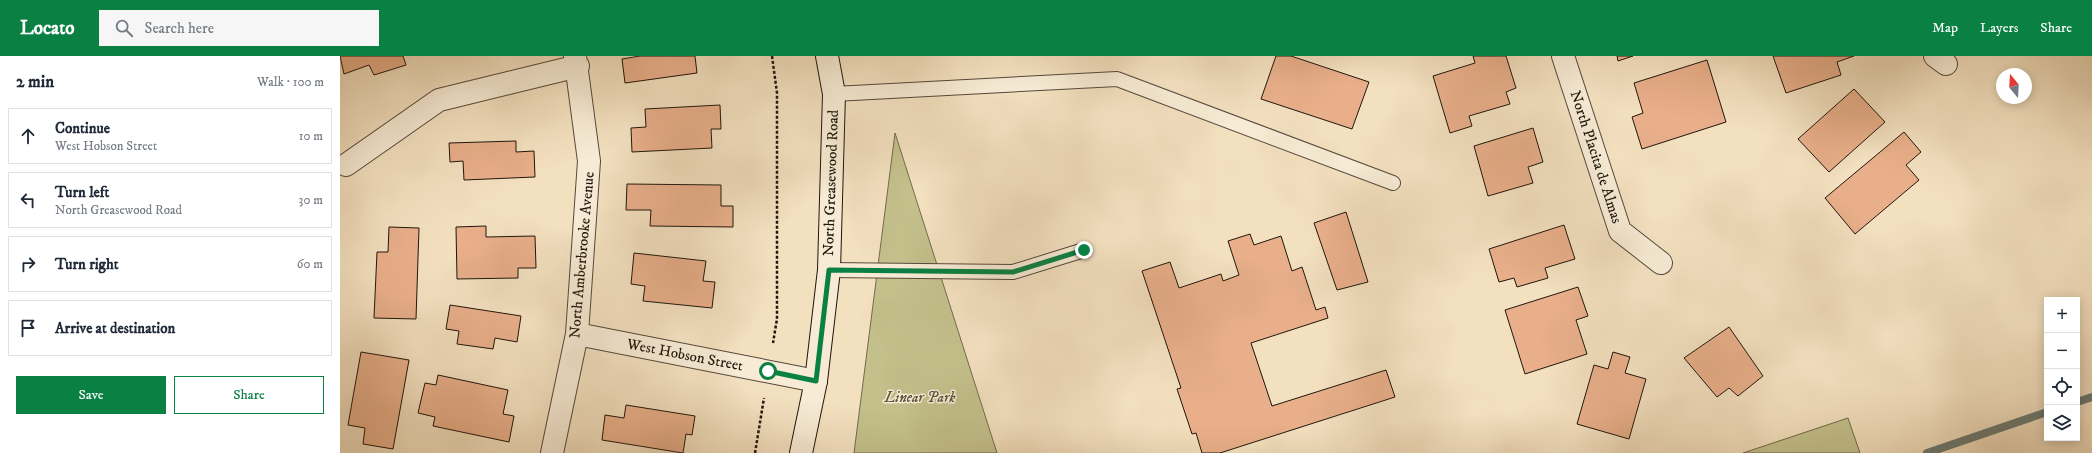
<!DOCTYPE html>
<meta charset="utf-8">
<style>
body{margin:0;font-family:"IM FELL DW Pica",serif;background:#f6f6f7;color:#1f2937}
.controls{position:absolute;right:12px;bottom:12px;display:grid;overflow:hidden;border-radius:0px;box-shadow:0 2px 10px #0003}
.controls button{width:36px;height:36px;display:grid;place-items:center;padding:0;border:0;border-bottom:1px solid #e0e1e3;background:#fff;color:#1f2937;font:20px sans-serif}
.compass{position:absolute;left:1656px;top:12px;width:36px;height:36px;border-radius:50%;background:#fff;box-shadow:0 2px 10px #0003;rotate:342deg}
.stop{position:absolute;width:12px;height:12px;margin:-9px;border:3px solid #0b8043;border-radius:50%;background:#fff}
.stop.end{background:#0b8043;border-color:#fff;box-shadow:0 1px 4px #0008}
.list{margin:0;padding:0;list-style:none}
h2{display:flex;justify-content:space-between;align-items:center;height:52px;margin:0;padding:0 16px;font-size:17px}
h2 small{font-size:13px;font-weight:400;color:#747a83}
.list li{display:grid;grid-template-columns:26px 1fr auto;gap:12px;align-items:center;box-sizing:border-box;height:56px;margin:0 8px 8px;padding:0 8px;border:1px solid #e0e1e3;border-radius:0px}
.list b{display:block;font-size:15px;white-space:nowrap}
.list p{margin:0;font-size:13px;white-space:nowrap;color:#747a83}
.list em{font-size:13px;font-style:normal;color:#747a83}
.actions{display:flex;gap:8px;padding:12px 16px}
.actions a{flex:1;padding:9px 0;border:1px solid #0b8043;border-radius:0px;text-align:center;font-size:14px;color:#0b8043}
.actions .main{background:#0b8043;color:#fff}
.icon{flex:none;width:22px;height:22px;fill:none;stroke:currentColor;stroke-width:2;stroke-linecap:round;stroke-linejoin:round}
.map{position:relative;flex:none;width:1752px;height:397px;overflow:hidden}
header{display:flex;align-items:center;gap:24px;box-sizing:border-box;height:56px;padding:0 20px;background:#0b8043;color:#fff}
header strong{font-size:19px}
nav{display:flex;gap:22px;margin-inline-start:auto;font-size:14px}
.search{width:280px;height:36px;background:#f6f6f7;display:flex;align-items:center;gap:10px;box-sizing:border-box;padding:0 14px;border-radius:0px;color:#747a83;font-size:15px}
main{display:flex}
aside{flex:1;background:#fff}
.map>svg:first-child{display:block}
</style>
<header>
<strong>Locato</strong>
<div class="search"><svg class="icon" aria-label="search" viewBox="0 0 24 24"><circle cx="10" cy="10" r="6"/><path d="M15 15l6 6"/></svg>Search here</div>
<nav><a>Map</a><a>Layers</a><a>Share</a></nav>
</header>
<main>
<aside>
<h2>2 min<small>Walk · 100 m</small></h2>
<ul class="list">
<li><svg class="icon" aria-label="ahead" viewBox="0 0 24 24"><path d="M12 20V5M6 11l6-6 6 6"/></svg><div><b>Continue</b><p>West Hobson Street</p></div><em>10 m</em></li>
<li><svg class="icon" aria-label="left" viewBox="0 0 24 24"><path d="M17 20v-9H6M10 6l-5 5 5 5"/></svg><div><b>Turn left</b><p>North Greasewood Road</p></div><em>30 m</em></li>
<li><svg class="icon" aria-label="right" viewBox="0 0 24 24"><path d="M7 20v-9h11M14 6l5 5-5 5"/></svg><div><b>Turn right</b></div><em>60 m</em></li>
<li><svg class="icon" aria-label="arrive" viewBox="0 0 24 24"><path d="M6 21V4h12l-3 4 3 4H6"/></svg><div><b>Arrive at destination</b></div></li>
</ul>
<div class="actions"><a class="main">Save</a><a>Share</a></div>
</aside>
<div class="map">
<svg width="1752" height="397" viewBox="0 0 1752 397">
<rect width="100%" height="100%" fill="#f3e0bf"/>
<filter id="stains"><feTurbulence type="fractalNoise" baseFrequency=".005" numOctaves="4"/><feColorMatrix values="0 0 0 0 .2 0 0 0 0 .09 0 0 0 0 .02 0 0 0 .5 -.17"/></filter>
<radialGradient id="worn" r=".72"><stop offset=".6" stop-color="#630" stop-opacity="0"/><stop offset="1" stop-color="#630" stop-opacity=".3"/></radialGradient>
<path fill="#c3c08c" stroke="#726b4c" d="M555,77L657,397H514Z
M1508,362L1520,397H1403Z"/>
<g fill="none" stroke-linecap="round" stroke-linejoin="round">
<path stroke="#6b7a73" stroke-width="8" d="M1737,346L1752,341
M1587,397L1707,356"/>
</g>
<path fill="#e8af8a" stroke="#20160c" d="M0,0H63L66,9L34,19L29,9L4,18Z
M300,0H355L357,17L285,27L282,3Z
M936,0H951L1029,26L1012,73L921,43Z
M1133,0H1166L1176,32L1166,36L1170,48L1129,60L1132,70L1110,77L1093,20L1135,7Z
M1277,0H1293L1278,5Z
M1433,0H1514L1497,6L1501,19L1446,37Z
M1367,4L1386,66L1302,93L1292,61L1303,57L1294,27Z
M1514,33L1545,66L1489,116L1458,83Z
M380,49L381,73H371L372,92L292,96L291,72L306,71L305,53Z
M1193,72L1203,106L1188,111L1193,127L1148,140L1134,90Z
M1564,76L1581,96L1566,109L1579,124L1515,178L1485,142Z
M176,85V96L194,95L195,121L124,124L123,105L110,106L109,87Z
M287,128L381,129V150H393V171L310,170L311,154H286Z
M1006,156L1028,226L997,234L974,167Z
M1224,169L1235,203L1205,212L1208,222L1177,231L1174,222L1159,226L1149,193Z
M146,170V181L195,180L196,212H178V222L117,223L116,171Z
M49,171L79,172L76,263L34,262L37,196H48Z
M910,178L914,189L941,180L952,215L962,211L976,254L985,251L988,262L911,287L932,350L1046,314L1055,341L880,397H862L856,377L852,378L837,333L841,332L802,215L830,206L839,232L881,218L883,225L899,219L888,185Z
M294,197L366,205L363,225L375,226L372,252L303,245L305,230L291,228Z
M1238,231L1248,260L1236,264L1247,298L1185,318L1165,254Z
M110,249L181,260L177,286L155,282L153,293L117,288L119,275L106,273Z
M1389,271L1423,320L1398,340L1389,332L1377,341L1344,302Z
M21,296L69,304L53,393L23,388L25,372L8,369Z
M1273,296L1290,301L1285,317L1306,323L1289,383L1237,368L1254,309L1268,313Z
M98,319L168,334L163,358L174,360L169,386L93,370L95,361L78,357L85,327L96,329Z
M286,349L355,360L352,379L346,378L343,397L262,384L265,359L284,362Z"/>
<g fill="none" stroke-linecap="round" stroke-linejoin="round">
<defs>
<path id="lane" d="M494,38L777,23L1053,127
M489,214L673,216L744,194"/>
<path id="street" d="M1223,0L1280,175L1321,207
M1595,0L1606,8
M6,109L99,44L238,10
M237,278L476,325
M212,397L237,278L249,105L235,0"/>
<path id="secondary" d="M461,397L476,325L489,214L494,38L487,0"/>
</defs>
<use href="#lane" stroke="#554839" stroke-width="16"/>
<use href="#street" stroke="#554839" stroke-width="24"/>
<use href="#secondary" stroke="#20160c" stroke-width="24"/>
<path stroke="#20160c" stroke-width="2.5" stroke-dasharray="3 2" stroke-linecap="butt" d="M432,0L437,37V263L433,287
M415,397L424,342"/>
<use href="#lane" stroke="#f7ebd5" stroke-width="14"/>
<use href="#street" stroke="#f7ebd5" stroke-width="22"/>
<use href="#secondary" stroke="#f7ebd5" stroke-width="22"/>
</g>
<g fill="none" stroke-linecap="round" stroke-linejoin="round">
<path stroke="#0b8043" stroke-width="5" d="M428,315L476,325L489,214L673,216L744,194"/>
</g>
<g text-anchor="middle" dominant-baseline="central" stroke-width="3" stroke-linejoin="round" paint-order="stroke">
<g font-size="15" fill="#20160c" stroke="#f7ebd5">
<text transform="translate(1256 101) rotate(72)">North Placita de Almas</text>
<text transform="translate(491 127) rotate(-88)">North Greasewood Road</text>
<text transform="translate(242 199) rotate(-85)">North Amberbrooke Avenue</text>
<text transform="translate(345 299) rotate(11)">West Hobson Street</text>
</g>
<g font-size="15" font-style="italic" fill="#595239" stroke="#f7ebd5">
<text x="580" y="341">Linear Park</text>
</g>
</g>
<rect width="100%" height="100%" filter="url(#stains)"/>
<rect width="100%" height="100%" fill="url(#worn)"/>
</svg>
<div class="controls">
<button>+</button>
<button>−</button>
<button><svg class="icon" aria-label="locate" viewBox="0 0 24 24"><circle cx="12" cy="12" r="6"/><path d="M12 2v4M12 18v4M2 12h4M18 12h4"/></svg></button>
<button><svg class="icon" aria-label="layers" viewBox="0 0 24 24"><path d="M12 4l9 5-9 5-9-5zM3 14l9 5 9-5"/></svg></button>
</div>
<svg class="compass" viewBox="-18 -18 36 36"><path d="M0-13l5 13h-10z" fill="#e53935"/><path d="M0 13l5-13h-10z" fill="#747a83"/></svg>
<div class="stop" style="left:428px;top:315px"></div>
<div class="stop end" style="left:744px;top:194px"></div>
</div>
</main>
